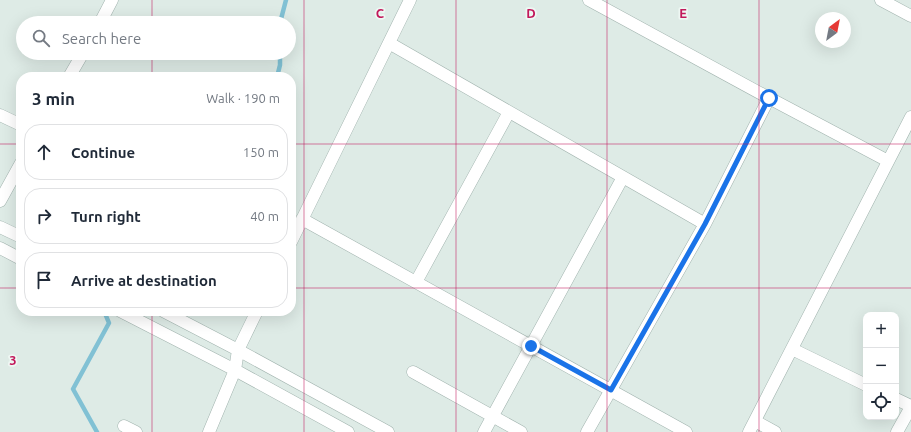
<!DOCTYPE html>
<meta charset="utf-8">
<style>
body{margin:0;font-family:Ubuntu,sans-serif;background:#f6f6f7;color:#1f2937}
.controls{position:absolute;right:12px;bottom:12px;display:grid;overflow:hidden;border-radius:8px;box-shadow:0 4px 16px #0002}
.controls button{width:36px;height:36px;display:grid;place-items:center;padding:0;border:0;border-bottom:1px solid #e0e1e3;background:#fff;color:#1f2937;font:20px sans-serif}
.compass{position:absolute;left:815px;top:12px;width:36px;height:36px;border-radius:50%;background:#fff;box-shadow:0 4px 16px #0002;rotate:32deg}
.stop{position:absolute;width:12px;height:12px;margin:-9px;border:3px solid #1a73e8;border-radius:50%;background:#fff}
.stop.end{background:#1a73e8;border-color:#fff;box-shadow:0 1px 4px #0008}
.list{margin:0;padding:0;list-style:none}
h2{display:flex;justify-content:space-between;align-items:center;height:52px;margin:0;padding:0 16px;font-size:17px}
h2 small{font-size:13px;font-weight:400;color:#747a83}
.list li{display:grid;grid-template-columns:26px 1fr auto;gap:12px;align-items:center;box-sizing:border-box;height:56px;margin:0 8px 8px;padding:0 8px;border:1px solid #e0e1e3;border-radius:16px}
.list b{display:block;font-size:15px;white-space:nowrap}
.list em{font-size:13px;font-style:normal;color:#747a83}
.icon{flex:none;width:22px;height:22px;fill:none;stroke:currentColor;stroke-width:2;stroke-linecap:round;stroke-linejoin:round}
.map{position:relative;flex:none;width:911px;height:432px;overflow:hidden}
.search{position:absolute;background:#fff;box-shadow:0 4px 16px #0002;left:16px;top:16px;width:280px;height:44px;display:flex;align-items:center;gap:10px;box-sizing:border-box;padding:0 14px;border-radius:22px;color:#747a83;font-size:15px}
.panel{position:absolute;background:#fff;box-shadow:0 4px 16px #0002;left:16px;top:72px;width:280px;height:244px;border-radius:16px}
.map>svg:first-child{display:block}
</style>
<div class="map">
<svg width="911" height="432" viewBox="0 0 911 432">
<rect width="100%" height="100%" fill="#deebe6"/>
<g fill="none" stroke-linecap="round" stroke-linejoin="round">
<path stroke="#81c1d4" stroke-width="4.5" d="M280,23L286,0
M277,77L280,65V53
M97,432L73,389L109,323L104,311"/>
<defs>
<path id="minor" d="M589,0L769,98L888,161
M881,0L911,16
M100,23L112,0
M389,43L705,224
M69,77L83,53
M0,115L21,125
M0,201L21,163
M302,219L686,432
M0,227L21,237
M291,242L410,0
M0,248L21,259
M416,282L509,112
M120,311L235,370L348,432
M163,311L238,350L388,432
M792,349L866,385
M413,372L521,432
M896,399L911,406
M755,421L775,432
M124,426L136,432
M209,432L235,370L238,350L257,311
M484,432L623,177
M587,432L705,224L769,98
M749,432L911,117
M897,432L911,407"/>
</defs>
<use href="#minor" stroke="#a1b3ae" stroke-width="13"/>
<use href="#minor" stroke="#fff" stroke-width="12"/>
</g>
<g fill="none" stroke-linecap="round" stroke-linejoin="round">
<path stroke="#1a73e8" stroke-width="5" d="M531,346L611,390L705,224L769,98"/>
</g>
<path fill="none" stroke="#c2185b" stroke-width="1" stroke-opacity="0.55" d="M152,0V23M304,0V432M456,0V432M607,0V432M759,0V432M152,53V77M0,144H21M291,144H911M0,288H21M291,288H911M152,311V432"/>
<g font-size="13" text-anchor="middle" font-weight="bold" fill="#c2185b" stroke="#eef7f3" stroke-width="3.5" stroke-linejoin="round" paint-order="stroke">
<text x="380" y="18">C</text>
<text x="531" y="18">D</text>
<text x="683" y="18">E</text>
<text x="13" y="365">3</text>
</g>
</svg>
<div class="controls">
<button>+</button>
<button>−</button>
<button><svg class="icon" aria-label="locate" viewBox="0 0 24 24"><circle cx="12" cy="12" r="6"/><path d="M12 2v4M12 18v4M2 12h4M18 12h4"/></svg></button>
</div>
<svg class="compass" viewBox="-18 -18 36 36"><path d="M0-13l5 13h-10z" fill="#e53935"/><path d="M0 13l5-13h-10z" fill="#747a83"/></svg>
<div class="stop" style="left:769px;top:98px"></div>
<div class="stop end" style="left:531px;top:346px"></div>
<div class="search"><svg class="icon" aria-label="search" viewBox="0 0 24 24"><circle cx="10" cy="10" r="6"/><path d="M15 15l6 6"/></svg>Search here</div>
<section class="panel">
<h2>3 min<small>Walk · 190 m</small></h2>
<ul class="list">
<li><svg class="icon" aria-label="ahead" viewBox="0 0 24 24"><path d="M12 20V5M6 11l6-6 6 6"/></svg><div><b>Continue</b></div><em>150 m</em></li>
<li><svg class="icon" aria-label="right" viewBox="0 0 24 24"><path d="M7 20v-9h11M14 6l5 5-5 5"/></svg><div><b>Turn right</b></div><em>40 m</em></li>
<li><svg class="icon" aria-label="arrive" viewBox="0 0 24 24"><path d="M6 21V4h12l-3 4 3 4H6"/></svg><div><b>Arrive at destination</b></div></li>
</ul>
</section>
</div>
